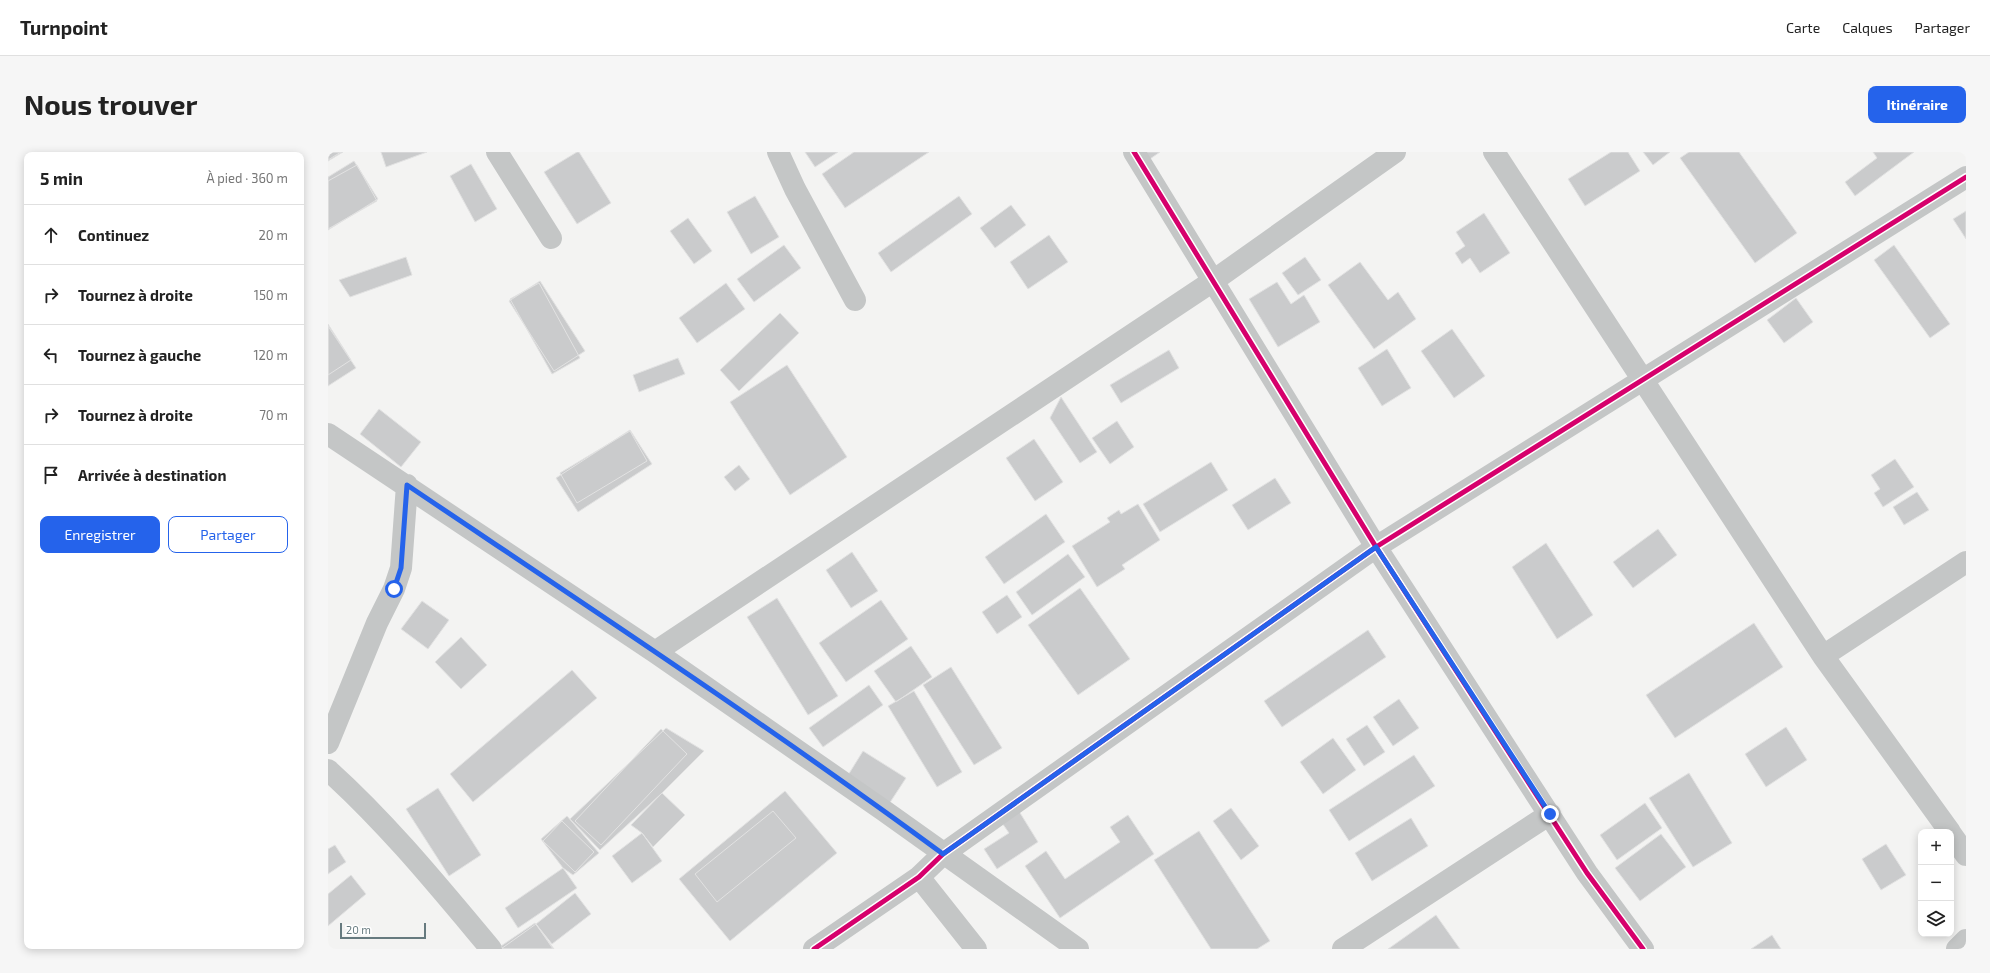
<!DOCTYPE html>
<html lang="fr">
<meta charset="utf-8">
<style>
body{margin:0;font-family:"Exo 2",sans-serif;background:#f6f6f6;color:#222}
.controls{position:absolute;right:12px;bottom:12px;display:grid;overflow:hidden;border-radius:8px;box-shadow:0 2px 10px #0003}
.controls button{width:36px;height:36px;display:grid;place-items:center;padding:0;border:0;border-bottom:1px solid #e0e0e0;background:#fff;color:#222;font:20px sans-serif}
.scale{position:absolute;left:12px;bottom:10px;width:86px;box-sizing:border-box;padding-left:4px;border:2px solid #667a7f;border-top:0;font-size:11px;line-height:14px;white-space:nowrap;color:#667a7f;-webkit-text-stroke:3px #fff;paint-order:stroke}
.stop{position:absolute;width:12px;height:12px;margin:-9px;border:3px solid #2563eb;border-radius:50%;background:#fff}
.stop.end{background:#2563eb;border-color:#fff;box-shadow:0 1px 4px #0008}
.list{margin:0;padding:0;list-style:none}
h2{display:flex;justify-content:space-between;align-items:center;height:52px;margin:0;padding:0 16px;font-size:17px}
h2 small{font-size:13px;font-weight:400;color:#767676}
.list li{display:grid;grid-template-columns:26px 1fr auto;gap:12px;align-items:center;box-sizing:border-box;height:60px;padding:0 16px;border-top:1px solid #e0e0e0}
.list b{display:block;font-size:15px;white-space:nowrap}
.list em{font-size:13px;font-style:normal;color:#767676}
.actions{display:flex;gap:8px;padding:12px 16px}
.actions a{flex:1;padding:9px 0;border:1px solid #2563eb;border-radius:8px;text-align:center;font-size:14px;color:#2563eb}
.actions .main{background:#2563eb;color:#fff}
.icon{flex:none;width:22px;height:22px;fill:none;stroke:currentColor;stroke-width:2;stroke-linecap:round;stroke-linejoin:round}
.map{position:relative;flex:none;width:1638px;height:797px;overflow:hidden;border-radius:8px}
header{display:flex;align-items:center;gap:24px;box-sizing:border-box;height:56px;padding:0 20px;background:#fff;border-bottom:1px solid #e0e0e0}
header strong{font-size:19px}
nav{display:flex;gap:22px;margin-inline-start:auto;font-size:14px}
.intro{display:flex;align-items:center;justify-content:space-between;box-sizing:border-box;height:96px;padding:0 24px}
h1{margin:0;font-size:28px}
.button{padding:10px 18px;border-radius:8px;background:#2563eb;color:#fff;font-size:14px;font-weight:700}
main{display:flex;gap:24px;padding:0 24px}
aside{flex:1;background:#fff;border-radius:8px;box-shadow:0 2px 10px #0003}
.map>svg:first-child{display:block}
</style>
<header>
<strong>Turnpoint</strong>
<nav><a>Carte</a><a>Calques</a><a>Partager</a></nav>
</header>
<div class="intro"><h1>Nous trouver</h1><a class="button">Itinéraire</a></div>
<main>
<aside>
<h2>5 min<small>À pied · 360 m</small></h2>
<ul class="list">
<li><svg class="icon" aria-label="ahead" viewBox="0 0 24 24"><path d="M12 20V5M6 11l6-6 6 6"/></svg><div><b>Continuez</b></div><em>20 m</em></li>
<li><svg class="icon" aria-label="right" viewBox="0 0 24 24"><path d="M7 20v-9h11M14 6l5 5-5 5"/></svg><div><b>Tournez à droite</b></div><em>150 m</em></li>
<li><svg class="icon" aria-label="left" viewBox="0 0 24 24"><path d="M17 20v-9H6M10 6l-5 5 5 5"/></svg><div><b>Tournez à gauche</b></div><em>120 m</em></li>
<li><svg class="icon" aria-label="right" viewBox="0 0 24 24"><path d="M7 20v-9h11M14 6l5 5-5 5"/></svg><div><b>Tournez à droite</b></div><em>70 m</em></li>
<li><svg class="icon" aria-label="arrive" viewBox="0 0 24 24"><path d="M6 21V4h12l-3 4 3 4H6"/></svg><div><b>Arrivée à destination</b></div></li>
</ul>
<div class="actions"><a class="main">Enregistrer</a><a>Partager</a></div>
</aside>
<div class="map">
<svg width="1638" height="797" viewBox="0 0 1638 797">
<rect width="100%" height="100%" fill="#f3f3f2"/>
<path fill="#cacbcc" stroke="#e2e2e2" d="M0,0H13L0,8Z
M0,0H15L0,9Z
M53,0H99L58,15Z
M249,0H251L283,51L249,72L216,20Z
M477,0H510L487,15Z
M526,0H601L517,56L494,22Z
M817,0H832L822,7Z
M1283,0H1300L1312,19L1257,54L1240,27Z
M1315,0H1342L1325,13Z
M1361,0H1411L1469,81L1427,111L1352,6Z
M1545,0H1586L1527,44L1517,30L1549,6Z
M26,9L50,47L0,78V25Z
M143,12L169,57L147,70L122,24Z
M29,13L49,49L0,77V29Z
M427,44L451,85L423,102L399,60Z
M631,44L644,62L563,120L550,101Z
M683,53L698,73L667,96L652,76Z
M1638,59V87L1625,67Z
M1156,61L1182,101L1152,121L1142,106L1134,112L1127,101L1137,94L1128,80Z
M360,66L384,99L366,112L342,79Z
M721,83L740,110L700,137L682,110Z
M456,93L473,116L426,150L409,127Z
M1566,93L1622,172L1602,186L1546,108Z
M78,105L84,123L22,145L11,128Z
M977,105L993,128L970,143L954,121Z
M1032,110L1060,148L1070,140L1088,167L1046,197L1000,133Z
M212,129L257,199L226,219L181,149Z
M949,130L963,152L976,143L992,170L950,195L921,147Z
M211,131L252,206L224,222L182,147Z
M398,131L417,157L369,191L351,166Z
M1468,146L1485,170L1456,191L1439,168Z
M452,161L471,181L411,239L392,218Z
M0,172L23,208L0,223Z
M0,174L28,216L0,234Z
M1124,177L1157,224L1126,246L1093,199Z
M1059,197L1083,236L1054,254L1030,216Z
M841,198L851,216L793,251L782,233Z
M350,206L357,222L311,240L305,223Z
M459,213L519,305L462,343L402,250Z
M733,245L769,300L752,311L722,266Z
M51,257L93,290L73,315L32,282Z
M789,269L806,295L782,312L764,286Z
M302,278L324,312L250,360L228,326Z
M302,279L319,309L249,351L232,321Z
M706,287L735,330L707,349L678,306Z
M1567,307L1586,335L1555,355L1546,341L1552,337L1543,323Z
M883,310L900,338L832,380L815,352Z
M411,313L422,327L407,339L396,325Z
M947,326L963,351L920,378L904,353Z
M1589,340L1601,358L1576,373L1565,355Z
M810,352L832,388L794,413L797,417L769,435L744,394L782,370L779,366L791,358L793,362Z
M718,362L737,390L676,432L657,405Z
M1330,377L1349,403L1305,436L1285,410Z
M1218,391L1265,463L1229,487L1184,415Z
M524,400L550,439L523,456L498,418Z
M740,402L757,425L704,463L688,440Z
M752,436L802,507L750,543L700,473Z
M679,443L694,465L669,482L654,460Z
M449,446L510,544L480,563L419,465Z
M553,448L580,487L518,530L491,491Z
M94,449L121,468L100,497L73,477Z
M1426,471L1455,515L1347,586L1318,543Z
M1040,478L1058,505L954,575L936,549Z
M133,485L159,513L133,537L107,510Z
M583,494L604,525L568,550L546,519Z
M623,515L674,596L646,613L595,533Z
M244,518L269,546L145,650L122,622Z
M541,533L555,553L495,595L481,576Z
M586,539L634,620L609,635L560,554Z
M1071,547L1091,576L1065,594L1045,565Z
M1039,573L1057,600L1036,614L1018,587Z
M1458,575L1479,608L1438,635L1417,602Z
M338,576L376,599L334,641L272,698L242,667Z
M333,577L359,602L273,693L247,669Z
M1005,586L1028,618L995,642L972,610Z
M535,599L578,626L559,655L517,628Z
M1086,603L1107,634L1021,689L1001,658Z
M1361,621L1404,691L1365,715L1321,646Z
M110,636L153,703L121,724L78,657Z
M457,639L509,701L402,789L351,727Z
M334,641L357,663L325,695L314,681L303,673Z
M1317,651L1334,676L1289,708L1272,683Z
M689,656L710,690L669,717L656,697L681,681L672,668Z
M903,656L931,694L913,708L885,669Z
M445,659L468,686L389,750L367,722Z
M800,663L826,702L732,766L697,714L718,699L737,727L792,690L782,675Z
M239,664L271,701L245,723L235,716L213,687Z
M1083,666L1100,694L1044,729L1027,701Z
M234,669L266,700L247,720L215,689Z
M871,679L942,789L929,797H883L826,708Z
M314,681L334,709L304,731L284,704Z
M1333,682L1358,715L1312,749L1287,716Z
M1558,692L1578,723L1553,738L1534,707Z
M7,693L18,710L0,722V697Z
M235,716L249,736L190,776L177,756Z
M23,723L38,742L0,774V742Z
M247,741L263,762L224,792L208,772Z
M1108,763L1132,797H1060Z
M207,771L226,797H175L173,794Z
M208,772L225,797H173Z
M1444,783L1453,797H1423Z"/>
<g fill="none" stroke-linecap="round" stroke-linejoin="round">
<path stroke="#c4c6c6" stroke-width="22" d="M169,0L223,86
M450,0L467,37L527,148
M806,0L1048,395L1259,721L1315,797
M1166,0L1495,504L1622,680
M0,282L327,500L555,658L750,797
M327,500L885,129L1067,0
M1495,504L1638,410
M0,591L49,471L66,437L73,416L79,333
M0,618C60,672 111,735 163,797
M1623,682L1638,703
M591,725L648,797
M486,797L591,725L615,702L1048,395L1638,25
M1015,797L1222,662
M1629,797L1638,788"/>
<defs>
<path id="cycleway" d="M806,0L1048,395L1259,721L1315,797
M486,797L591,725L615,702L1048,395L1638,25"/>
</defs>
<use href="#cycleway" stroke="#fff" stroke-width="8"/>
<use href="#cycleway" stroke="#d6006c" stroke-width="5"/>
</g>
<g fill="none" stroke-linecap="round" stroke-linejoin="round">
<path stroke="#2563eb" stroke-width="5" d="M66,437L73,416L79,333C259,454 441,574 615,702L1048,395L1222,662"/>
</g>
</svg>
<div class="controls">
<button>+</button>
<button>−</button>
<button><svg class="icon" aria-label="layers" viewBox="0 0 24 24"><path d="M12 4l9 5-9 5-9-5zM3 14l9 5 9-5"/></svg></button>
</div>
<div class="scale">20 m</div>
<div class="stop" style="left:66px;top:437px"></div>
<div class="stop end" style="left:1222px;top:662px"></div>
</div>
</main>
